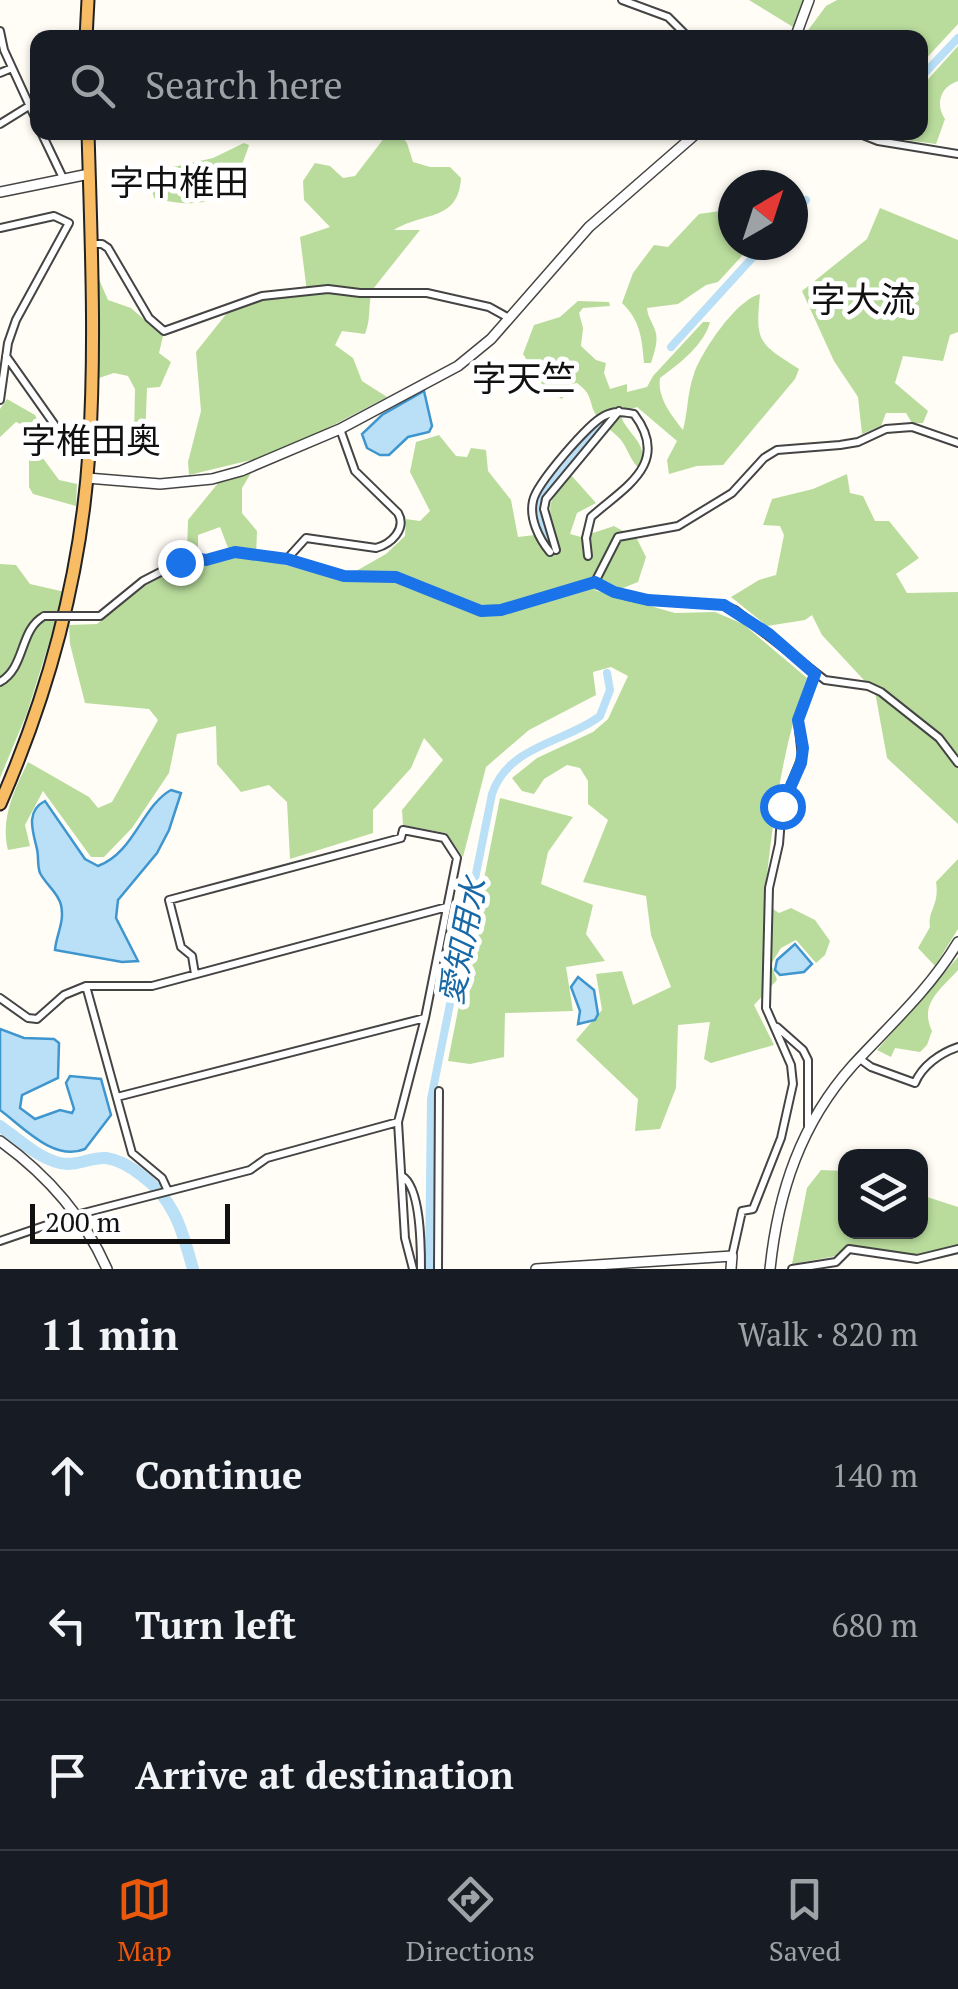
<!DOCTYPE html>
<meta charset="utf-8">
<style>
body{margin:0;font-family:"PT Serif","Noto Sans JP",serif;background:#242831;color:#f1f3f6}
.controls{position:absolute;right:30px;bottom:30px;display:grid;overflow:hidden;border-radius:20px;box-shadow:0 2px 8px #0004}
.controls button{width:90px;height:90px;display:grid;place-items:center;padding:0;border:0;border-bottom:2px solid #363941;background:#171b24;color:#f1f3f6;font:50px sans-serif}
.compass{position:absolute;left:718px;top:170px;width:90px;height:90px;border-radius:50%;background:#171b24;box-shadow:0 2px 8px #0004;rotate:39deg}
.scale{position:absolute;left:30px;bottom:25px;width:200px;box-sizing:border-box;padding-left:10px;border:5px solid #111;border-top:0;font-size:28px;line-height:35px;white-space:nowrap;color:#111;-webkit-text-stroke:8px #fff;paint-order:stroke}
.stop{position:absolute;width:30px;height:30px;margin:-22px;border:8px solid #1a73e8;border-radius:50%;background:#fff}
.stop.end{background:#1a73e8;border-color:#fff;box-shadow:0 2px 10px #0008}
.list{margin:0;padding:0;list-style:none}
h2{display:flex;justify-content:space-between;align-items:center;height:130px;margin:0;padding:0 40px;font-size:42px}
h2 small{font-size:32px;font-weight:400;color:#9ea1a6}
.list li{display:grid;grid-template-columns:65px 1fr auto;gap:30px;align-items:center;box-sizing:border-box;height:150px;padding:0 40px;border-top:2px solid #363941}
.list b{display:block;font-size:38px;white-space:nowrap}
.list em{font-size:32px;font-style:normal;color:#9ea1a6}
.icon{flex:none;width:55px;height:55px;fill:none;stroke:currentColor;stroke-width:2;stroke-linecap:round;stroke-linejoin:round}
.map{position:relative;flex:none;width:958px;height:1269px;overflow:hidden}
.search{position:absolute;background:#171b24;box-shadow:0 2px 8px #0004;left:30px;right:30px;top:30px;height:110px;display:flex;align-items:center;gap:25px;box-sizing:border-box;padding:0 35px;border-radius:20px;color:#9ea1a6;font-size:38px}
.sheet{height:580px;background:#171b24}
nav{display:flex;justify-content:space-around;align-items:center;box-sizing:border-box;height:140px;border-top:2px solid #363941;background:#171b24;font-size:28px;color:#9ea1a6}
nav a{display:grid;justify-items:center;gap:5px}
nav .on{color:#ea580c}
.map>svg:first-child{display:block}
</style>
<div class="map">
<svg width="958" height="1269" viewBox="0 0 958 1269">
<rect width="100%" height="100%" fill="#fffdf5"/>
<path fill="#b9dc9c" d="M749,0H803L793,27Z
M837,0H958V24L921,64L920,38L803,37L826,6Z
M958,46V81C940,87 935,104 945,119L936,144L884,137L881,133L920,132L921,87Z
M398,132L407,143L413,162L430,167H450L461,178C458,222 425,211 394,230H420L373,289C367,305 372,316 365,334L342,331L335,345L353,358L362,381L387,397L322,431L259,458L189,475L188,462L201,411L196,352L227,313L281,294L307,292L300,237L330,227L304,200L303,181L315,163L330,166L343,178L355,176L388,133Z
M244,143L249,145C232,199 210,212 154,198L151,186L160,170L213,158Z
M733,195V245H752L718,282L706,285L678,304L647,308C648,318 652,321 655,330C659,340 654,353 651,363H644C642,338 640,320 622,303L633,273L654,245L668,247L699,214L720,211Z
M880,208L958,240V332L950,335L943,361L903,356L895,383L928,411L923,423H912L906,413H886L881,426L862,434L858,397L834,361L802,291L867,239Z
M98,277L108,300L131,308L163,336L159,353L171,362L160,387L147,388L145,440H134L135,389L128,376L114,373L96,379L94,318Z
M760,294C755,343 759,343 799,369L795,379L723,465L697,466L669,474L667,460L677,441L637,407L623,412L622,419C630,436 652,448 638,467C630,460 628,449 621,440C613,431 597,421 593,409C589,396 589,392 577,383L571,384L562,399L544,387L523,354L534,325L560,317L578,301L609,302L610,306L583,308L579,313L583,328L581,346L596,360L606,363L604,373L610,389L627,384V392L647,387L653,376L703,322H710C704,345 679,364 660,378C657,397 671,415 683,430C688,412 687,393 694,374C702,351 736,300 760,294Z
M7,399L35,415L47,441L42,457L59,480L77,484L76,506L33,494L29,487V428L16,422L0,437V409Z
M439,435L456,456L467,457L471,448L486,450L488,471L511,500L518,537L535,535L546,554L558,551C554,509 537,511 571,475L596,503L577,513L570,534L581,537L614,526L637,539L646,557L638,582L618,590H594L675,613L715,612L743,624L807,678C781,751 772,826 764,903L779,913L791,908L815,920L830,941L825,955L816,963L796,940L781,948L771,964L777,980L754,1005L774,1045L711,1063L704,1059L710,1022L678,1025L676,1088L660,1129L635,1131L638,1099L576,1040L602,1010L596,974L622,971L633,1005L671,987L651,935L646,896L583,882L608,820L588,804V781L580,768L567,765L544,779L534,794L522,791L512,778L537,758L593,732L608,719L628,676L611,667L593,672L596,695L529,730L486,767L463,857L446,833L403,825L402,810L443,760L424,738L411,768L373,810V833L290,859L287,802L269,785L241,792L217,764L216,726L177,734L169,773L132,828L104,857H91L43,791L25,825L30,846L8,850C0,820 14,790 28,762L89,797L98,808L112,802L158,720L149,709L85,703L70,644L69,625L97,624L146,585L191,561L205,566L232,558L220,527L198,535V554L187,553L188,520L219,482L251,473L242,488V513L257,531L256,558L342,579L386,554L405,536L406,519L420,521L430,511L410,472L416,442Z
M847,474L850,493L863,496L875,521H889L919,558L896,574L907,593L958,592V824L887,758L875,692L822,635L812,615L805,620L767,626L731,597L759,580L776,575L784,535L780,526L763,525L772,499L813,489Z
M0,564L16,565L30,584L65,592L27,713L0,778Z
M500,798L573,817L548,852L541,884L593,905L586,934L605,961L566,967L573,1011L505,1013L504,1057L470,1064L448,1061Z
M958,859V929L935,966L918,948L930,927C927,911 940,905 936,882Z
M958,957V970C940,990 919,1004 932,1031L927,1045L920,1052L895,1048L891,1057L877,1050Z
M821,1170L845,1171L846,1232H920L921,1195L958,1207V1253L896,1256L869,1250L792,1264L807,1188Z"/>
<path fill="#b9e0f7" stroke="#3f96cf" stroke-width="2.5" d="M424,391L432,426L429,432L408,437L389,455H380L367,448L362,434L382,415Z
M171,790L181,793L169,830L157,853L118,900L116,918L138,961L122,962L55,950C56,935 65,922 61,905C58,892 46,885 40,873C37,865 39,858 37,849C33,832 25,811 45,801L85,859L98,866C134,853 142,806 171,790Z
M795,944L812,964L804,972L780,975L775,970L777,960Z
M578,977L594,990L598,1014L595,1020L578,1024L580,1011L571,987Z
M0,1029L24,1038L54,1039L59,1043L58,1078L22,1095L20,1108L35,1119L60,1110L72,1113L74,1109L66,1083L70,1076L101,1079L111,1115L85,1149C54,1162 23,1127 0,1110Z"/>
<g fill="none" stroke-linecap="round" stroke-linejoin="round">
<path stroke="#b9e0f7" stroke-width="8" d="M920,78L958,38
M793,214L806,200
M671,347L764,245
M552,550L538,510L541,496L601,425
M429,1269L431,1099L492,794C508,745 567,742 600,716L610,690L607,673"/>
<path stroke="#b9e0f7" stroke-width="12" d="M0,1126C18,1139 38,1158 60,1163C76,1167 90,1157 106,1158C120,1160 131,1167 141,1175C175,1200 182,1230 193,1269"/>
<defs>
<path id="minor" d="M622,0L668,17L689,38
M0,31L4,50L38,124
M0,73L12,68
M0,124L29,106
M41,132L63,178
M855,132L878,141L958,154
M0,228L54,216L69,223L16,320L8,343L0,400
M91,244H102L108,248L149,318L164,331L262,296L328,289L360,293H427L489,307L509,318
M6,356L59,431
M556,550L544,509L546,499L619,411
M550,552C539,539 529,518 533,501C536,484 589,423 604,416C615,410 623,412 634,414C672,464 623,488 591,517L586,538L588,556
M287,559L306,538L376,548C391,544 407,529 398,513L355,471L340,429
M595,582L618,537L678,526L732,493L764,458L777,450L840,445L858,442L886,429L912,427L958,443
M82,616H100L143,581L180,562L193,557L206,560L235,552L287,559L344,576L396,577L481,611L501,610L595,582C632,606 682,601 724,605L735,610L825,680L868,686L881,692L939,738L958,763
M0,682C26,667 19,630 44,616
M195,974L192,956L181,947L169,900L401,838L403,830L444,838L457,858L425,1018L398,1122L405,1238L413,1269
M86,986L132,1153L162,1178L168,1191
M0,998L28,1018L37,1019L64,995L86,986H152L447,907
M777,1027L803,1050L808,1060V1126
M860,1059L871,1067L915,1083C922,1066 940,1053 958,1047
M117,1097L425,1018
M402,1176C421,1187 421,1247 421,1269
M0,1241L76,1215L250,1170L267,1158L398,1122
M732,1256L742,1211L753,1209L781,1138L793,1084L791,1065L766,1008L769,888L779,844L782,806L802,757L798,720L815,674
M438,1269L439,1091
M792,1269L836,1262L849,1249L917,1259L958,1249"/>
<path id="tertiary" d="M795,38L809,0
M0,192L89,174
M87,478L160,484L212,479L241,471L340,429L458,366L491,339L589,227L698,132
M0,1141C46,1174 84,1217 107,1269
M536,1269L732,1256L731,1269
M770,1269C778,1192 801,1123 853,1065C890,1025 930,989 958,942"/>
<path id="trunk" d="M86,38L88,0
M0,804C49,692 81,574 89,452C96,346 91,238 88,132"/>
</defs>
<use href="#minor" stroke="#444" stroke-width="10"/>
<use href="#tertiary" stroke="#444" stroke-width="12"/>
<use href="#trunk" stroke="#222" stroke-width="15"/>
<use href="#minor" stroke="#fff" stroke-width="6"/>
<use href="#tertiary" stroke="#fff" stroke-width="9"/>
<use href="#trunk" stroke="#f7bc64" stroke-width="11"/>
<defs>
<path id="minor-bridge" d="M44,616H82"/>
</defs>
<use href="#minor-bridge" stroke="#444" stroke-width="10" stroke-linecap="butt"/>
<use href="#minor-bridge" stroke="#fff" stroke-width="6"/>
</g>
<g fill="none" stroke-linecap="round" stroke-linejoin="round">
<path stroke="#1a73e8" stroke-width="12" d="M180,562L192,557L206,560L235,552L287,559L344,576L396,577L481,611L501,610L595,582L614,592L648,600L724,605L769,634L815,674L798,720L803,748L801,763L782,806"/>
</g>
<g text-anchor="middle" dominant-baseline="central" stroke-width="10" stroke-linejoin="round" paint-order="stroke">
<g font-size="32" font-style="italic" fill="#1768a6" stroke="#fff">
<text transform="translate(462 941) rotate(-79)">愛知用水</text>
</g>
<g font-size="35" fill="#111" stroke="#fff">
<text x="179" y="182">字中椎田</text>
<text x="863" y="299">字大流</text>
<text x="524" y="378">字天竺</text>
<text x="91" y="440">字椎田奥</text>
</g>
</g>
</svg>
<div class="controls">
<button><svg class="icon" aria-label="layers" viewBox="0 0 24 24"><path d="M12 4l9 5-9 5-9-5zM3 14l9 5 9-5"/></svg></button>
</div>
<svg class="compass" viewBox="-18 -18 36 36"><path d="M0-13l5 13h-10z" fill="#e53935"/><path d="M0 13l5-13h-10z" fill="#9ea1a6"/></svg>
<div class="scale">200 m</div>
<div class="stop" style="left:782px;top:806px"></div>
<div class="stop end" style="left:180px;top:562px"></div>
<div class="search"><svg class="icon" aria-label="search" viewBox="0 0 24 24"><circle cx="10" cy="10" r="6"/><path d="M15 15l6 6"/></svg>Search here</div>
</div>
<section class="sheet">
<h2>11 min<small>Walk · 820 m</small></h2>
<ul class="list">
<li><svg class="icon" aria-label="ahead" viewBox="0 0 24 24"><path d="M12 20V5M6 11l6-6 6 6"/></svg><div><b>Continue</b></div><em>140 m</em></li>
<li><svg class="icon" aria-label="left" viewBox="0 0 24 24"><path d="M17 20v-9H6M10 6l-5 5 5 5"/></svg><div><b>Turn left</b></div><em>680 m</em></li>
<li><svg class="icon" aria-label="arrive" viewBox="0 0 24 24"><path d="M6 21V4h12l-3 4 3 4H6"/></svg><div><b>Arrive at destination</b></div></li>
</ul>
</section>
<nav>
<a class="on"><svg class="icon" aria-label="map" viewBox="0 0 24 24"><path d="M3 6l6-2 6 2 6-2v14l-6 2-6-2-6 2zM9 4v14M15 6v14"/></svg>Map</a>
<a><svg class="icon" aria-label="directions" viewBox="0 0 24 24"><path d="M12 3l9 9-9 9-9-9zM9 14v-3h6M13 9l2 2-2 2"/></svg>Directions</a>
<a><svg class="icon" aria-label="saved" viewBox="0 0 24 24"><path d="M7 4h10v16l-5-4-5 4z"/></svg>Saved</a>
</nav>
